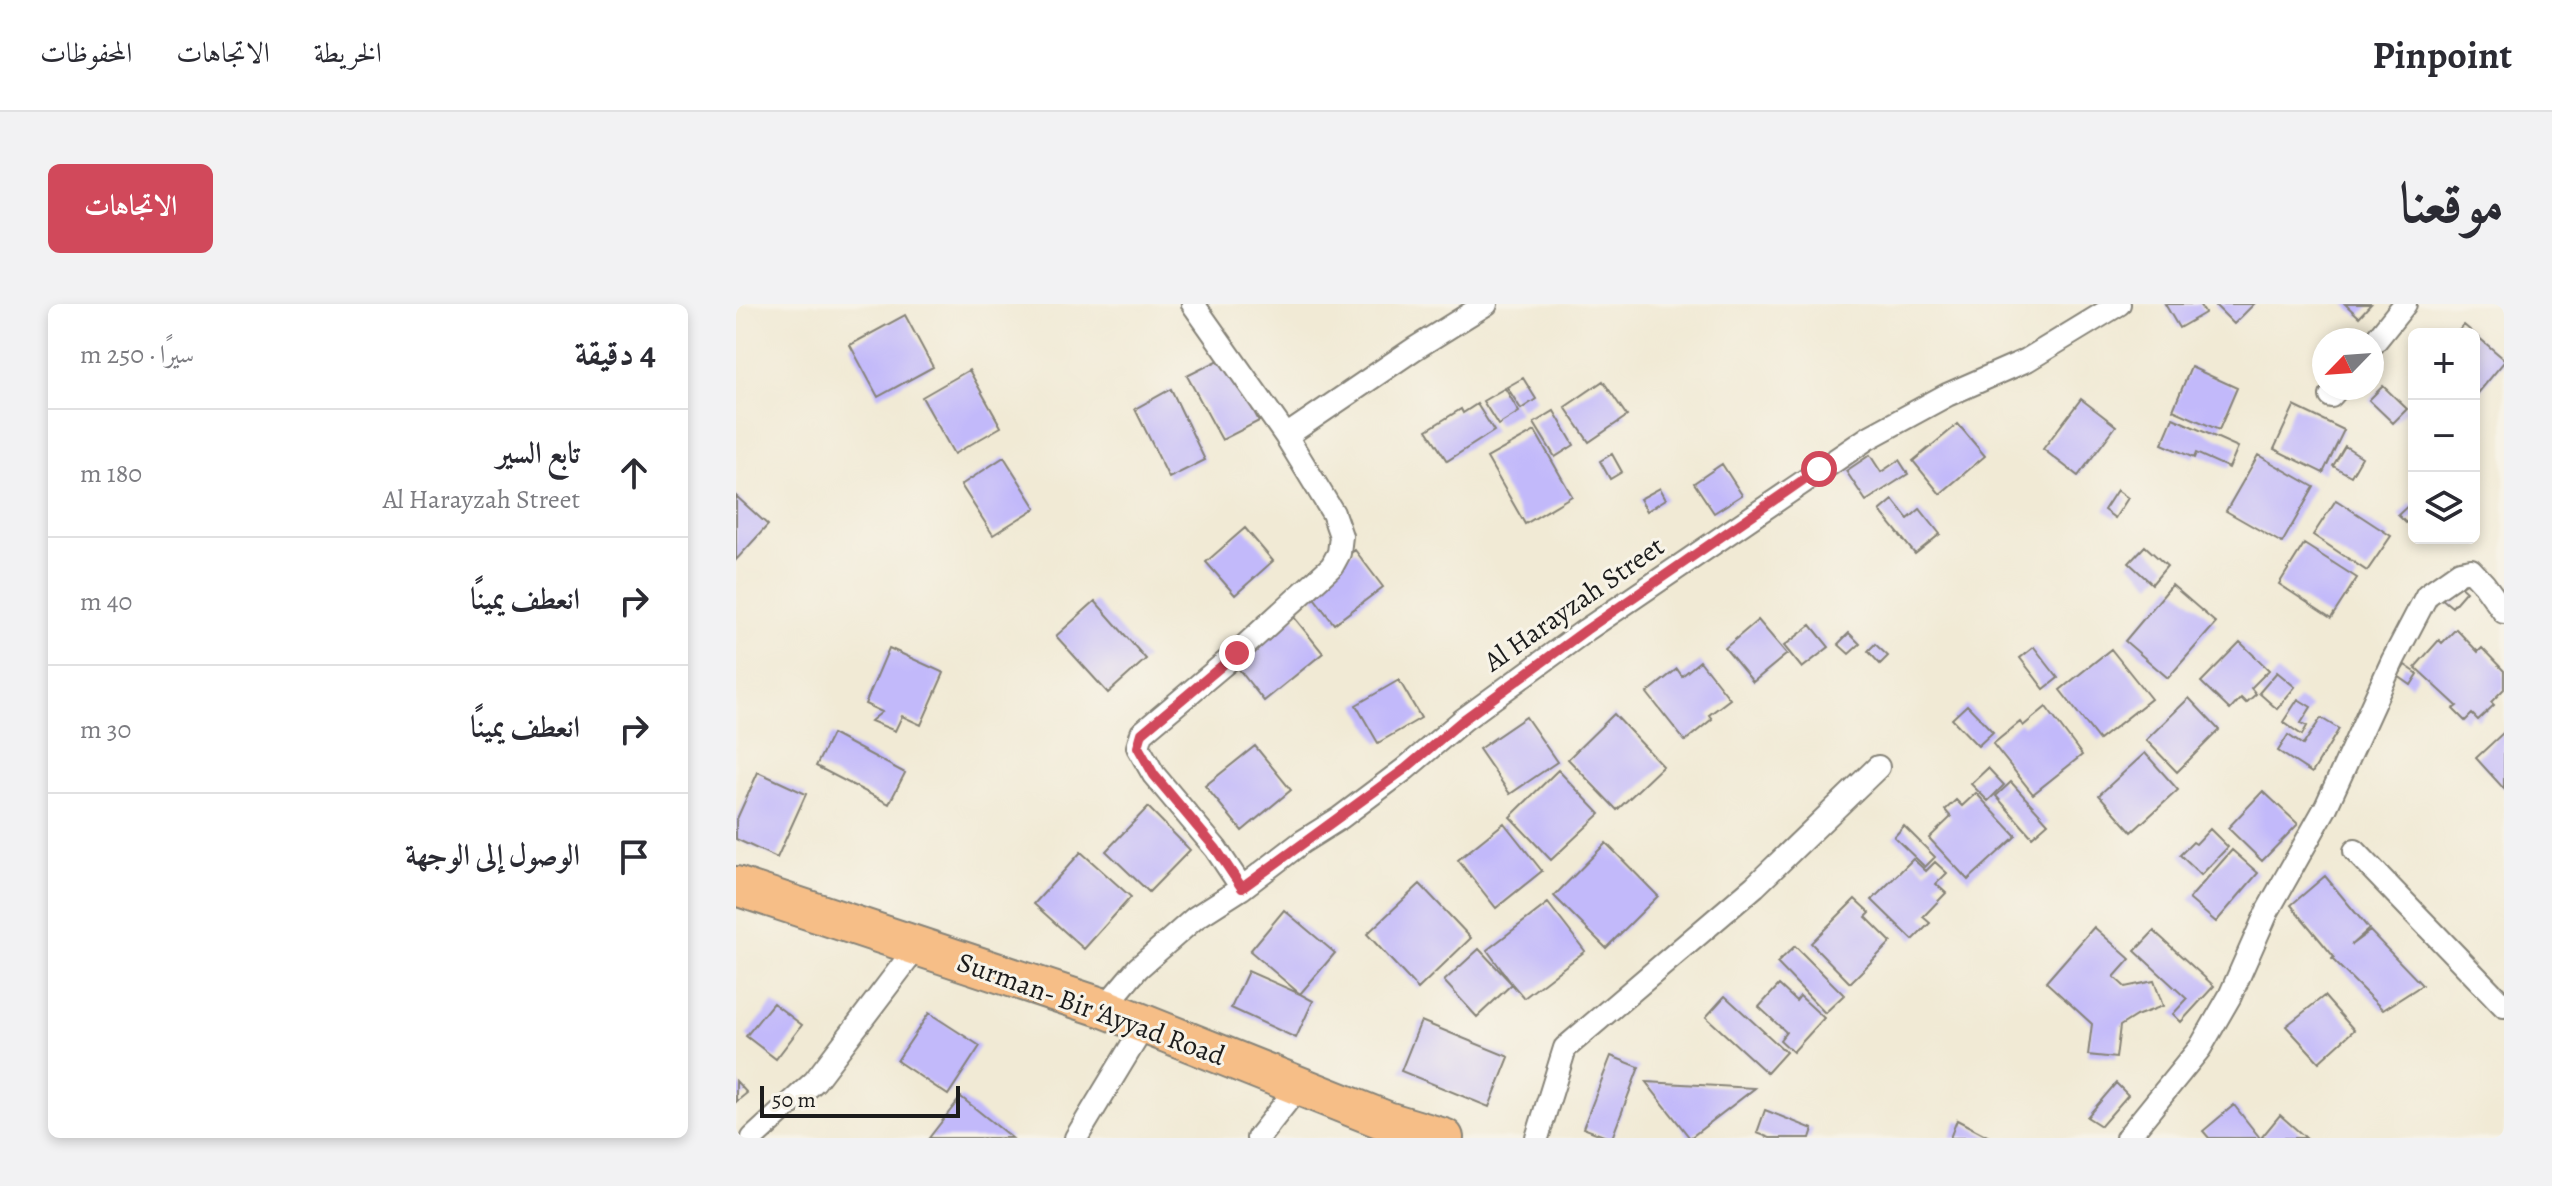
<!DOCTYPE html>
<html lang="ar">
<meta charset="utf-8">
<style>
body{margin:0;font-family:Alegreya,Amiri,serif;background:#f2f2f3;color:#2b2b33;direction:rtl}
.controls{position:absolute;right:24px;top:24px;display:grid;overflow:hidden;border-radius:12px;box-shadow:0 4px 12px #0003}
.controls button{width:72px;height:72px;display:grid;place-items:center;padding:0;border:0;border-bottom:2px solid #e1e1e2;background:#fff;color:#2b2b33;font:40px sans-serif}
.compass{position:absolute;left:1576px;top:24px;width:72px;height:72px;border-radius:50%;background:#fff;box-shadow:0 4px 12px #0003;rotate:245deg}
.scale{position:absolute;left:24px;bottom:20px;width:200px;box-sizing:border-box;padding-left:8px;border:4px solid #1c1c1c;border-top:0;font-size:22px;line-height:28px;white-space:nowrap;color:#1c1c1c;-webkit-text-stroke:6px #f7f3e8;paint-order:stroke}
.stop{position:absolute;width:24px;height:24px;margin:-18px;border:6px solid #d1495b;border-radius:50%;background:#fff}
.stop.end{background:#d1495b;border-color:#fff;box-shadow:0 2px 8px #0008}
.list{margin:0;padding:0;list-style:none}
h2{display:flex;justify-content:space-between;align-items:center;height:104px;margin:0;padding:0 32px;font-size:34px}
h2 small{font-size:26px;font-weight:400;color:#7c7c81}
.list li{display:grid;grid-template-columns:52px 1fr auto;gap:24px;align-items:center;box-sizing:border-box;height:128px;padding:0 32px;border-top:2px solid #e1e1e2}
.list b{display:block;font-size:30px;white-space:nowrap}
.list p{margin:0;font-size:26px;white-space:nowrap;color:#7c7c81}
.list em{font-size:26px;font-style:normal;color:#7c7c81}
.icon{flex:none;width:44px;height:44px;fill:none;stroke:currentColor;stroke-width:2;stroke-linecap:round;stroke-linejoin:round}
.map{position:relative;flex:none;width:1768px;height:834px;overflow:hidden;direction:ltr;border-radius:12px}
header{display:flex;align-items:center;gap:48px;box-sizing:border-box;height:112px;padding:0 40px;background:#fff;border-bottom:2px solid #e1e1e2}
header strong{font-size:38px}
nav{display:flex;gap:44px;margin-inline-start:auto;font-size:28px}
.intro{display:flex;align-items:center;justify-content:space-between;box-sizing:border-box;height:192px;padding:0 48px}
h1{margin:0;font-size:56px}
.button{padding:20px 36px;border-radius:12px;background:#d1495b;color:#fff;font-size:28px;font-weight:700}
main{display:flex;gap:48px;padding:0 48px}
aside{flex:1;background:#fff;border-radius:12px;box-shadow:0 4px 12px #0003}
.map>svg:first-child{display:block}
</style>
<header>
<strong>Pinpoint</strong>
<nav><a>الخريطة</a><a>الاتجاهات</a><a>المحفوظات</a></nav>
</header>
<div class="intro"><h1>موقعنا</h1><a class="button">الاتجاهات</a></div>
<main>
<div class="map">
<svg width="1768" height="834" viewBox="0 0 1768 834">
<rect width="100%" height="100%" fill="#f7f3e8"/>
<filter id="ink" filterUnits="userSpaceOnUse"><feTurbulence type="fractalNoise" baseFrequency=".0125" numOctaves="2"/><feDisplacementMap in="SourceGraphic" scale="16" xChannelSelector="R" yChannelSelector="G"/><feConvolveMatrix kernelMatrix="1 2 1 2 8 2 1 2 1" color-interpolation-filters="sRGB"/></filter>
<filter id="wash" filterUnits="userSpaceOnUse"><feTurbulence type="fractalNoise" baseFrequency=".006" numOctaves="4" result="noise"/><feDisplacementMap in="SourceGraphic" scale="32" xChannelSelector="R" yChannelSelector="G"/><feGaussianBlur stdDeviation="1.8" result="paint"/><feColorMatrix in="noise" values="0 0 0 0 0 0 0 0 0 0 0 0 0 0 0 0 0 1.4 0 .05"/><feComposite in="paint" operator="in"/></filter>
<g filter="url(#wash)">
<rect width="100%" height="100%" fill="#f1ead5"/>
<g id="blocks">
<path fill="#c2b9fa" d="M1429,0H1463L1469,9L1443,24Z
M1478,0H1518L1498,20Z
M1609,0H1635L1623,13Z
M169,11L197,63L142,93L114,41Z
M1728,21L1768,55V58L1738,94V30H1720Z
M489,53L523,117L486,136L451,72Z
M1455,63L1501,84L1483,126L1437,106Z
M233,66L265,123L218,150L186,93Z
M787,74L800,95L785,105L771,83Z
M867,77L891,112L853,138L829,103Z
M1647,82L1671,105L1657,119L1633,96Z
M769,84L783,108L762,121L747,97Z
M435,85L469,156L433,174L399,105Z
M1345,95L1380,122L1342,172L1307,145Z
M741,100L758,127L711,157L691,126L725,105L727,109Z
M1558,102L1608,126L1587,169L1538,145Z
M818,107L838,141L819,153L798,119Z
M1437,114L1502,143L1493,164L1460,149L1458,154L1426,140Z
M1222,120L1249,152L1204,190L1177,157Z
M799,127L836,192L789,220L751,154Z
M1609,142L1626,153L1615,172L1597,162Z
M876,150L886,168L874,175L864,157Z
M1134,151L1145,168L1163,156L1172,170L1130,197L1110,167Z
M1522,151L1578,183L1546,239L1490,207Z
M268,153L300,204L257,231L225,181Z
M986,160L1006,191L978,209L958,179Z
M924,184L930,195L911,207L904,195Z
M1381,186L1392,194L1379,214L1368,206Z
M0,192L32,221L0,256Z
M1157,196L1172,215L1184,205L1204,230L1179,250L1144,207Z
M1600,196L1655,232L1631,267L1577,231Z
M1676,198L1678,212L1670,219L1662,211Z
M509,224L537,257L499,291L470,258Z
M1568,240L1621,274L1595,314L1543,280Z
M1409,242L1431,262L1416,280L1393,259Z
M619,246L647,283L598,320L570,283Z
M1720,278L1730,287L1716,303L1705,294Z
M1436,281L1480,319L1432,374L1389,337Z
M359,297L410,355L372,389L320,332Z
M557,312L587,349L528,397L498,359Z
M1022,316L1051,350L1017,378L989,344Z
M1075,321L1093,343L1066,364L1048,342Z
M1720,325L1742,348L1746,344L1768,367V385L1755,398L1758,401L1742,416L1736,410L1729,417L1717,405L1721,402L1679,363L1703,336L1706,339Z
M1113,329L1124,340L1113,350L1102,340Z
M1504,338L1533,366L1515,384L1520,390L1510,399L1505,394L1494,406L1465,378Z
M1139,340L1152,352L1144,360L1132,347Z
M1298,343L1322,374L1308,385L1284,354Z
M153,344L208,369L185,421L166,412L159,427L135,417L146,408L129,400Z
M1375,345L1415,395L1363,436L1324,386Z
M964,357L994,395L973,411L976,415L949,437L911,389L941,365L946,372Z
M1669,361L1682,370L1675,381L1662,372Z
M1541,368L1559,383L1541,405L1523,389Z
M663,376L685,414L642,439L620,401Z
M1453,394L1483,426L1441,468L1410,436Z
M1562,395L1575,403L1565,419L1571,422L1566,431L1547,418Z
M1231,401L1257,428L1242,442L1216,415Z
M1310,403L1346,451L1297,490L1257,440L1284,418L1287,422Z
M878,410L927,462L881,506L832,455Z
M790,413L821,458L774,490L743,445Z
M1585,414L1603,425L1576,469L1542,447L1552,431L1567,441Z
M1768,428V485L1740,454Z
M96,430L169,469L153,500L80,462Z
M519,442L555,486L506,527L469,482Z
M1409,449L1442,486L1396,528L1363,491Z
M1252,464L1268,481L1252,497L1235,480Z
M822,466L864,510L815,556L774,513Z
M22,468L70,490L41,554L0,535V517Z
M1275,478L1312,519L1296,533L1260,492Z
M1527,487L1562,520L1526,557L1492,524Z
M1240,489L1280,532L1232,576L1193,534L1215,513L1209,506L1220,496L1226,502Z
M412,503L454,546L413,588L370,547Z
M768,519L806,567L760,604L722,556Z
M1168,522L1199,553L1189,563L1158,533Z
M1474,525L1492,543L1465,571L1444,551L1457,538L1460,540Z
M870,539L922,592L870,644L818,592Z
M1496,546L1522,569L1480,618L1453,595Z
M345,548L395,593L348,645L298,600Z
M1177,555L1190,567L1199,558L1211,569L1200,580L1210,589L1187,613L1194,619L1177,636L1136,596Z
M1589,572L1633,625L1615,641L1634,627L1686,681L1647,706L1596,655L1598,653L1555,601Z
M684,580L735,634L682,685L631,630Z
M1119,595L1134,609L1130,613L1155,638L1114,679L1075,639Z
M812,599L849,647L788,694L776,680L741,713L708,677L743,645L776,680L751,646Z
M548,606L599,649L564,690L577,697L560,734L495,704L512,667L564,690L514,647Z
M1358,623L1394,655L1378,673L1389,683L1418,677L1427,702L1400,712L1384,722L1380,754L1352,751L1356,720L1310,678Z
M1418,627L1478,682L1445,718L1437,710L1451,695L1399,647Z
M1059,642L1108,691L1089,709L1041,659Z
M1043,681L1060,697L1064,692L1088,714L1057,748L1044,736L1050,728L1023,703Z
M989,692L1050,748L1031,769L970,713Z
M1588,692L1618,726L1583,758L1550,722Z
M37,699L66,721L40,755L10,732Z
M193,709L244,742L212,791L161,757Z
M685,717L773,753L753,803L665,767Z
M875,752L903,763L876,834H873L847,824Z
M0,777L11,789L0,798Z
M910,778L1019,784L954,834Z
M1380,779L1392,791L1365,822L1351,813Z
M225,793L276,834H193Z
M1498,801L1524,834H1473L1467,827Z
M1029,806L1077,825L1074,834H1034L1021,829Z
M1544,811L1570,834H1525Z
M1221,816L1255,834H1214Z"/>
</g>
</g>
<g filter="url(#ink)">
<use href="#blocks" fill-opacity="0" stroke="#868378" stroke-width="2"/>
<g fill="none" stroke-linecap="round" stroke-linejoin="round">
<defs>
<path id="minor" d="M457,0L550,132L597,209L605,232L603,249L596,262L501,349L406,429L402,443L418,471L480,545L506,584
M1636,41L1669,0
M1595,92L1602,84
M550,132L678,45L750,0
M1619,547L1768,702
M368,704L402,664L459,614L506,584L566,538L604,514L669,465L727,416L850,326L1132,134L1211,91L1291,56L1383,0
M17,834L79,777L180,644
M340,834L409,720
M522,834L563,782
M801,834L829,744L1019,582L1142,463
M1391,834L1464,744L1494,692L1532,606L1590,503L1657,356L1691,291L1724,268L1735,266L1748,280L1768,308"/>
<path id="trunk" d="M0,582L368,704L651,817L708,834"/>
</defs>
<use href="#minor" stroke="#868378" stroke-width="26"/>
<use href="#trunk" stroke="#868378" stroke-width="42"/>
<use href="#minor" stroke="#fff" stroke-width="22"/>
<use href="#trunk" stroke="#f6be87" stroke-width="38"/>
</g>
</g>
<g fill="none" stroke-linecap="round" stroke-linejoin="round" filter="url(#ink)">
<path stroke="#d1495b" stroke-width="10" d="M501,349L406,429L402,443L418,471L480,545L506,584L669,465L727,416L850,326L1083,165"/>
</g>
<g text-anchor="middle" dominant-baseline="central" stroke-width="6" stroke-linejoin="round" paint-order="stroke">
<g font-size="28" fill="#1c1c1c" stroke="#f7f3e8">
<text transform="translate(838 300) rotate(-35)">Al Harayzah Street</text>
<text transform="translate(355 705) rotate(20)">Surman- Bir ‘Ayyad Road</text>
</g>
</g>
</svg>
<div class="controls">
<button>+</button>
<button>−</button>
<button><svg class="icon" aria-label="layers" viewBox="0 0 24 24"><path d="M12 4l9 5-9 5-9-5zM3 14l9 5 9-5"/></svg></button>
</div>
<svg class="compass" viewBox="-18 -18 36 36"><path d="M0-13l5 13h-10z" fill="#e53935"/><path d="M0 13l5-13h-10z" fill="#7c7c81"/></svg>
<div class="scale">50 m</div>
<div class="stop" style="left:1083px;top:165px"></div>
<div class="stop end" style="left:501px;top:349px"></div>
</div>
<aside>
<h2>4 دقيقة<small>سيرًا · 250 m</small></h2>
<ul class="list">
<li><svg class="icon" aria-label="ahead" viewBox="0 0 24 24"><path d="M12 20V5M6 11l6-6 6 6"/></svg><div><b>تابع السير</b><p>Al Harayzah Street</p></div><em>180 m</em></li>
<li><svg class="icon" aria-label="right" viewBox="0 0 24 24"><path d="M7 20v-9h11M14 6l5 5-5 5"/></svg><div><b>انعطف يمينًا</b></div><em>40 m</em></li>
<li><svg class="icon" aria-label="right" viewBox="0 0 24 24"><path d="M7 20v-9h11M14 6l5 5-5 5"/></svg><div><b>انعطف يمينًا</b></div><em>30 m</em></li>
<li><svg class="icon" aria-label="arrive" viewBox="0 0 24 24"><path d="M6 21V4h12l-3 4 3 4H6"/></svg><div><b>الوصول إلى الوجهة</b></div></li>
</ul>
</aside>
</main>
